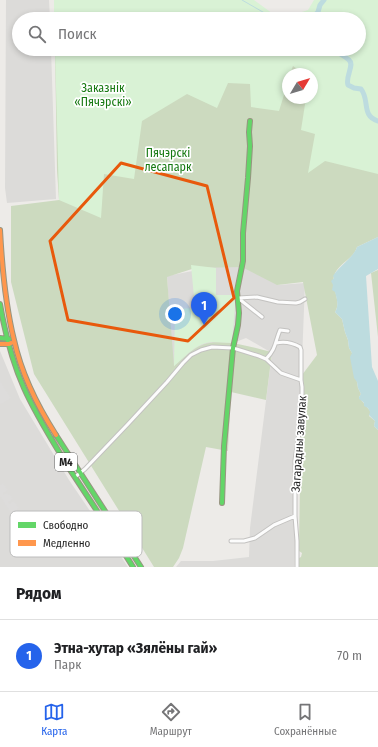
<!DOCTYPE html>
<html lang="ru">
<meta charset="utf-8">
<style>
body{margin:0;font-family:"Fira Sans Condensed",sans-serif;background:#f2f2f2;color:#202124}
.compass{position:absolute;left:282px;top:68px;width:36px;height:36px;border-radius:50%;background:#fff;box-shadow:0 2px 6px #0003;rotate:52deg}
.you{position:absolute;left:175px;top:314px;width:14px;height:14px;margin:-10px;border:3px solid #fff;border-radius:50%;background:#1a73e8;box-shadow:0 0 0 6px #1a73e833}
.badge{display:grid;place-items:center;width:26px;height:26px;border-radius:50%;background:#2563eb;color:#fff;font-size:13px;font-weight:700}
.pin{position:absolute;translate:-50% -33px;filter:drop-shadow(0 1px 2px #0008)}
.pin::after{content:'';position:absolute;top:21px;width:14px;height:12px;background:inherit;clip-path:polygon(0 0,100% 0,50% 100%)}
.list{margin:0;padding:0;list-style:none}
h2{display:flex;justify-content:space-between;align-items:center;height:52px;margin:0;padding:0 16px;font-size:17px}
h2 small{font-size:13px;font-weight:400;color:#757577}
.list li{display:grid;grid-template-columns:26px 1fr auto;gap:12px;align-items:center;box-sizing:border-box;height:72px;padding:0 16px;border-top:1px solid #e0e0e0}
.list b{display:block;font-size:15px;white-space:nowrap}
.list p{margin:0;font-size:13px;white-space:nowrap;color:#757577}
.list em{font-size:13px;font-style:normal;color:#757577}
.icon{flex:none;width:22px;height:22px;fill:none;stroke:currentColor;stroke-width:2;stroke-linecap:round;stroke-linejoin:round}
.map{position:relative;flex:none;width:378px;height:567px;overflow:hidden}
.search{position:absolute;background:#fff;box-shadow:0 2px 6px #0003;left:12px;right:12px;top:12px;height:44px;display:flex;align-items:center;gap:10px;box-sizing:border-box;padding:0 14px;border-radius:22px;color:#757577;font-size:15px}
.sheet{height:124px;background:#fff}
nav{display:flex;justify-content:space-around;align-items:center;box-sizing:border-box;height:56px;border-top:1px solid #e0e0e0;background:#fff;font-size:11px;color:#757577}
nav a{display:grid;justify-items:center;gap:2px}
nav .on{color:#2563eb}
.map>svg:first-child{display:block}
</style>
<div class="map">
<svg width="378" height="567" viewBox="0 0 378 567">
<rect width="100%" height="100%" fill="#edebe8"/>
<path fill="#dcdbd9" d="M6,0H49L50,19H19V49H51L56,199L7,203L5,188Z
M218,266L250,267L278,285L305,283L294,567H176L181,561H213L249,557L250,528L272,353L246,338L173,366L167,276Z
M0,351L20,399L69,480L128,567H0Z"/>
<path fill="#dee9c8" d="M13,351H14C28,392 48,428 71,464H70C47,428 26,392 13,351Z"/>
<path fill="#ccdabf" fill-rule="evenodd" d="M55,49H325L378,126V237L357,247C354,259 337,264 334,276C331,288 342,301 335,312L342,319L345,332L348,340L349,348L352,353L358,388L361,394L359,397L362,401L371,412L369,416L375,421L374,426L378,430V567H298L299,558L301,557L302,553L299,551V544L302,375L317,355L303,282L277,285L242,267L195,268L167,277L174,366C181,360 188,353 196,348C216,335 250,347 272,352L266,400L231,392L228,451L206,447L183,548L179,558L173,567H154L34,374L11,282V206L59,200L57,170ZM288,74H312V98H288Z
M378,270V337L371,273Z"/>
<path fill="#d9f2d5" d="M54,0H254L280,19L308,10L314,0H378V174L325,161L308,173L315,134L301,130L306,98H312V74H304L293,66L290,74H288V82L279,111L251,107L250,84L228,83L217,108L187,94L142,121L134,179L104,174L101,218L59,200L55,49H359V19H54Z
M191,265L216,268V295H236L232,343C226,343 219,342 213,342C197,342 185,357 174,366L175,309L195,308Z"/>
<path fill="#dddcdb" d="M0,381L11,398L1,404L0,403Z
M3,483L8,490L3,493V495L7,493L8,495L10,494L13,499L8,502L9,504L14,501L19,508L17,509L20,514L14,518L0,496V485Z"/>
<path fill="#bddcdf" d="M378,237V269L366,276L372,367L378,381V430L374,426L375,421L369,415L370,412L368,408L364,406V403L362,401L359,399V397L361,394L358,388L357,382L354,378L350,357L352,353L349,348L348,340L345,332L342,319L335,312C339,306 337,299 335,292L332,290L333,285L331,281L334,278L333,276C339,266 354,257 357,247Z"/>
<g fill="none" stroke-linecap="round" stroke-linejoin="round">
<path stroke="#bddcdf" stroke-width="1" d="M242,0L275,19"/>
<path stroke="#bddcdf" stroke-width="5" d="M311,19L318,12L320,5L324,0
M323,49L331,53L338,52C341,55 346,57 349,60C355,65 345,76 348,85L354,88L361,89C370,100 361,116 378,121"/>
<defs>
<path id="street" d="M238,298L257,297L278,302L296,303L300,302L305,299
M238,298L262,317
M276,343C285,341 293,343 300,347L301,350V380L302,387V413L295,460V516L297,541V567
M266,359C276,349 275,342 280,330L288,331
M75,477L85,469L128,424L167,382L183,363L191,355L201,350L212,347L233,348L243,351L259,356L266,359L281,373L301,380
M231,541H244L255,538L274,525L295,516"/>
<path id="fast" d="M0,304C5,333 12,361 24,388C36,415 52,440 67,465C89,499 112,533 133,567
M0,338L9,339
M56,435L141,567
M222,503L224,446L233,348L238,325L239,313L237,291L243,261V233L248,178L250,146L249,132L250,121"/>
<path id="slow" d="M0,230C2,267 5,304 14,340C21,372 38,407 56,435
M0,344H9L11,343"/>
</defs>
<use href="#street" stroke="#c3c2c0" stroke-width="5"/>
<use href="#fast" stroke="#979581" stroke-width="6"/>
<use href="#slow" stroke="#979581" stroke-width="6"/>
<use href="#street" stroke="#fcfcfc" stroke-width="3"/>
<use href="#fast" stroke="#63d668" stroke-width="4"/>
<use href="#slow" stroke="#ff974d" stroke-width="4"/>
</g>
<path fill="none" stroke="#e8590c" stroke-width="3" stroke-linejoin="round" d="M121,163L207,186L234,298L188,341L68,320L50,241Z"/>
<g text-anchor="middle" dominant-baseline="central" stroke-width="3.5" stroke-linejoin="round" paint-order="stroke">
<rect fill="#fff" stroke="#626262" stroke-width="1" x="55" y="453" width="22" height="18" rx="3"/>
<g font-size="11" font-weight="bold" fill="#1f1f1f">
<text x="66" y="462">М4</text>
</g>
<g font-size="12" fill="#167911" stroke="#fff">
<text x="103" y="88">Заказнік<tspan x="103" dy="14">«Пячэрскі»</tspan></text>
<text x="168" y="153">Пячэрскі<tspan x="168" dy="14">лесапарк</tspan></text>
</g>
<g font-size="12" fill="#1f1f1f" stroke="#fff">
<text transform="translate(299 444) rotate(-86)">Загарадны завулак</text>
</g>
</g>
<rect x="10" y="511" width="132" height="46" rx="6" fill="#fff" stroke="#bcbcbc" stroke-width="1"/>
<rect x="18" y="522" width="18" height="6" fill="#63d668"/>
<rect x="18" y="540" width="18" height="6" fill="#ff974d"/>
<g font-size="11" fill="#1f1f1f">
<text x="43" y="529">Свободно</text>
<text x="43" y="547">Медленно</text>
</g>
</svg>
<svg class="compass" viewBox="-18 -18 36 36"><path d="M0-13l5 13h-10z" fill="#e53935"/><path d="M0 13l5-13h-10z" fill="#757577"/></svg>
<div class="you"></div>
<div class="pin badge" style="left:204px;top:325px">1</div>
<div class="search"><svg class="icon" aria-label="search" viewBox="0 0 24 24"><circle cx="10" cy="10" r="6"/><path d="M15 15l6 6"/></svg>Поиск</div>
</div>
<section class="sheet">
<h2>Рядом<small></small></h2>
<ul class="list">
<li><span class="badge">1</span><div><b>Этна-хутар «Зялёны гай»</b><p>Парк</p></div><em>70 m</em></li>
</ul>
</section>
<nav>
<a class="on"><svg class="icon" aria-label="map" viewBox="0 0 24 24"><path d="M3 6l6-2 6 2 6-2v14l-6 2-6-2-6 2zM9 4v14M15 6v14"/></svg>Карта</a>
<a><svg class="icon" aria-label="directions" viewBox="0 0 24 24"><path d="M12 3l9 9-9 9-9-9zM9 14v-3h6M13 9l2 2-2 2"/></svg>Маршрут</a>
<a><svg class="icon" aria-label="saved" viewBox="0 0 24 24"><path d="M7 4h10v16l-5-4-5 4z"/></svg>Сохранённые</a>
</nav>
